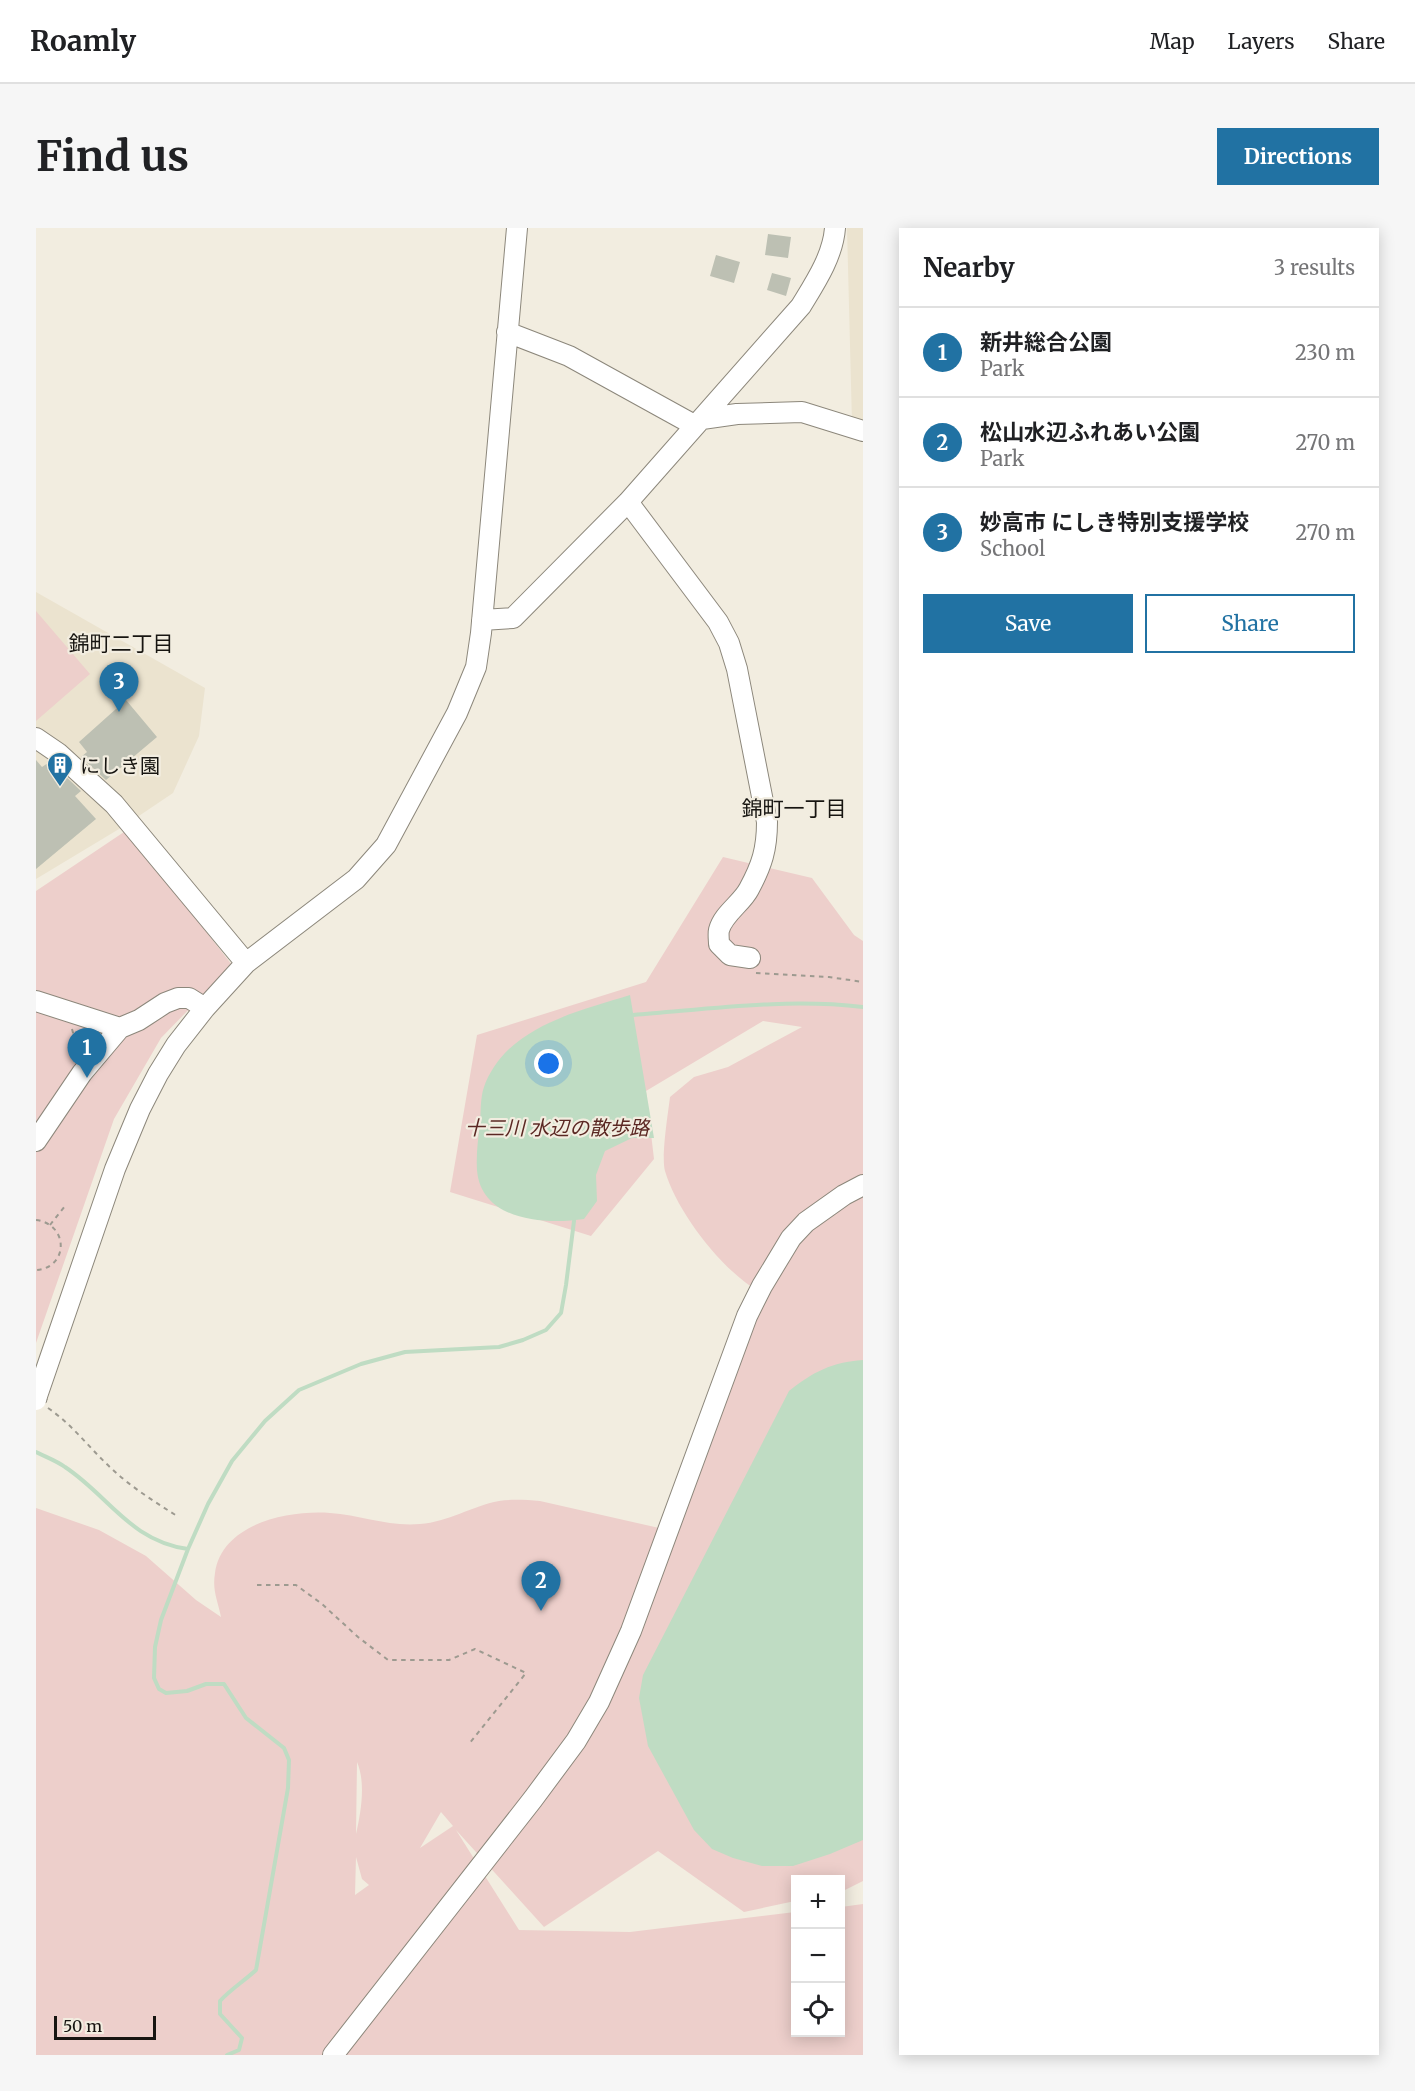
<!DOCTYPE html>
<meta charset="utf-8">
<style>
body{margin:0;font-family:Merriweather,"Noto Sans JP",serif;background:#f6f6f6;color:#202124}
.controls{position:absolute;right:18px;bottom:18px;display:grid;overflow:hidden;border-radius:0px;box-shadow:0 3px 15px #0003}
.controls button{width:54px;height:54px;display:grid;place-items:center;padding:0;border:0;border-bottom:2px solid #e0e0e0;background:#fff;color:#202124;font:30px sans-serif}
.scale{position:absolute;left:18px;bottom:15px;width:102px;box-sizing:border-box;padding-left:6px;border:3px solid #171511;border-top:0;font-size:16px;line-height:21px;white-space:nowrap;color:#171511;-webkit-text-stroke:4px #f2ede0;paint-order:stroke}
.you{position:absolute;left:513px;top:836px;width:21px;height:21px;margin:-15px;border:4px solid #fff;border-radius:50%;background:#1a73e8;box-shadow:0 0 0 9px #1a73e833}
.badge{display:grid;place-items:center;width:39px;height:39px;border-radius:50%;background:#2172a3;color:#fff;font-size:20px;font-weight:700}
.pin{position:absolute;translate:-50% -50px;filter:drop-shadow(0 2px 3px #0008)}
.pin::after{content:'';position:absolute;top:32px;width:21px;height:18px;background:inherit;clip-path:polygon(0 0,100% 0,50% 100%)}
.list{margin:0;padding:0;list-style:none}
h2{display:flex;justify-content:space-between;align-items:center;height:78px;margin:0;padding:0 24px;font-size:26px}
h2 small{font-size:20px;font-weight:400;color:#757577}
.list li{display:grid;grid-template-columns:39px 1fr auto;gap:18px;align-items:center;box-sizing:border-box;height:90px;padding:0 24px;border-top:2px solid #e0e0e0}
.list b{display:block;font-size:22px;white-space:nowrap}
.list p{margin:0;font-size:20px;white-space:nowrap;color:#757577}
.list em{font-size:20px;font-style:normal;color:#757577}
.actions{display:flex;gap:12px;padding:18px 24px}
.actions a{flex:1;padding:14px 0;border:2px solid #2172a3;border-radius:0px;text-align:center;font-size:21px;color:#2172a3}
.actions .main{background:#2172a3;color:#fff}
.icon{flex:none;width:33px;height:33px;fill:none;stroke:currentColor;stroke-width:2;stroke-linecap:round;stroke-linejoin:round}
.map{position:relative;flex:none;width:827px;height:1827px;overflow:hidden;border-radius:0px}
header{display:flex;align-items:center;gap:36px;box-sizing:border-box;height:84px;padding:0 30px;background:#fff;border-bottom:2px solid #e0e0e0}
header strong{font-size:28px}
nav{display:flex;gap:33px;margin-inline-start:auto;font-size:21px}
.intro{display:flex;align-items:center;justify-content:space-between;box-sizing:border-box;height:144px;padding:0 36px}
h1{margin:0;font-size:42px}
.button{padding:15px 27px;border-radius:0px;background:#2172a3;color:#fff;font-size:21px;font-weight:700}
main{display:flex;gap:36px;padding:0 36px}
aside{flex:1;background:#fff;border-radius:0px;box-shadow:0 3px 15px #0003}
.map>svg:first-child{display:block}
</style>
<header>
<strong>Roamly</strong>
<nav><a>Map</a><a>Layers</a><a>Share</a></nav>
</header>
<div class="intro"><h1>Find us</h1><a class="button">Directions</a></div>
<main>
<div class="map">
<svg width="827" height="1827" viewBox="0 0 827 1827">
<rect width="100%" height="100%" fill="#f2ede0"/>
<path fill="#ebe3cf" d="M811,0H827V195H816Z
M0,364L169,460L163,508L137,565L88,598L0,651Z"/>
<path fill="#edcfcb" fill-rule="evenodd" d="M0,383L54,446L0,493Z
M91,602L196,737L125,810L78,891L0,1115V663Z
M687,629L776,650L818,707L827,713V1653L805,1664L804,1652H760L759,1673L708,1684L622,1623L508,1699L420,1602L483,1702L594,1704L759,1684L760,1804H804L805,1679L827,1676V1827H0V1280L63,1302L110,1328L160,1372L185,1389C182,1373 176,1363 179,1345C186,1295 253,1282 294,1285C325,1287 353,1299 384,1296C412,1294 436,1278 463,1273C476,1271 490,1272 504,1273L632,1302L724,1064C686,1043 641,984 629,943C625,929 632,886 634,869L658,849L692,839L766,799L727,793L610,863L618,931L555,1008L414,964L441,807L610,754ZM321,1534C330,1555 325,1584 320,1606ZM405,1584L417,1598L384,1620ZM320,1629L326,1651L333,1657L319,1667Z"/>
<path fill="#bfdcc3" d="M594,767L618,910H596L569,923L560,947L561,973L548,991C509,997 445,993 441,942C440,927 442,911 444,896C445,885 444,870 448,859C452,846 463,830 473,821C506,791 552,780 594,767Z
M827,1132V1612L794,1626L757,1638H726L697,1630L676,1621L658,1602L612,1518L603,1470L607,1447L753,1163C777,1144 796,1134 827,1132Z"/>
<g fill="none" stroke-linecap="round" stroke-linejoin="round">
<path stroke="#bfdcc3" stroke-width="4" d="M597,787C675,781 749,770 827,779
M0,1224C10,1229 21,1233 29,1239C73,1268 94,1313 152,1321
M191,1827L203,1822L206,1810L184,1786V1773C194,1762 208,1753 220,1742L252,1560L253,1532L248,1520L210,1490L188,1456H170L151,1463L130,1465L123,1461L118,1450L119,1419L125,1392L152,1321L172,1276L196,1233L229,1193L263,1162L325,1136L369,1124L463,1119L487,1112L510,1102L525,1085L530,1057L538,993"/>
</g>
<path fill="#bdc0b3" d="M732,6L755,9L752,30L729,27Z
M680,27L704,34L698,55L674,48Z
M736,45L755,50L750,68L731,62Z
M90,472L121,509L70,552L45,529L51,524L43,514Z
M0,532L6,539L12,535L22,548L26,545L45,563L39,568L60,591L0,641Z"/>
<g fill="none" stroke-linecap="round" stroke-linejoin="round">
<defs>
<path id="minor" d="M471,104L533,128L658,197
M666,191L701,186L766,184L827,203
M592,274L682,394L693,415L701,441L731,594C731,621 726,637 713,661C706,675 687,686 683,702C682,706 683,712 683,716L694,727L714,730
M446,392L477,390L592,274L765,78C779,55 797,28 799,0
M0,510L22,525L78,576L210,735
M0,773L84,800
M0,913L46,845L84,800L103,792L129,775L142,770H153L169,780
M1,1168L79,941L104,881L122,846L140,817L169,780L210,735L320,651L350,617L421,485L440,439L445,405L481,0
M297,1827L497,1571L540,1513L563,1474L595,1403L711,1088L726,1058L755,1010L770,994L808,967L827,957"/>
</defs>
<use href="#minor" stroke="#8c877b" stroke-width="22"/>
<path stroke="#9d9a90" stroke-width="2" stroke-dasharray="4.5 4.5" stroke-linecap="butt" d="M720,745L793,749L827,754
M36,801L42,824
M0,992C33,996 33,1040 0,1042
M14,997L29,978
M12,1180C37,1197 54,1221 76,1241C95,1259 119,1274 141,1288
M221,1357H260L286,1376L322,1409L352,1432H413L439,1421L490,1445L433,1516"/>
<use href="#minor" stroke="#fff" stroke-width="20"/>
<defs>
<path id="minor-bridge" d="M0,1172L1,1168"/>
</defs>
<use href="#minor-bridge" stroke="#8c877b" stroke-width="22" stroke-linecap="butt"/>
<use href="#minor-bridge" stroke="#fff" stroke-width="20"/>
</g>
<defs>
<symbol id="building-pin" viewBox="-11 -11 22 30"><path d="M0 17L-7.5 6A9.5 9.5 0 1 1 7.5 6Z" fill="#2172a3" stroke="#f2ede0"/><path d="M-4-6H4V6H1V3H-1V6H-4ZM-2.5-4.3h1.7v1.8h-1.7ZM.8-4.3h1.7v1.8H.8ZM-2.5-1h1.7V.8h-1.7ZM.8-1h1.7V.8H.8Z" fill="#fff"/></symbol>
</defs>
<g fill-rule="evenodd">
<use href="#building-pin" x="9" y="522" width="30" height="40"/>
</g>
<g text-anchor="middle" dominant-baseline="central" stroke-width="4.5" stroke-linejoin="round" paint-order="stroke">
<g font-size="20" fill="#171511" stroke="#f2ede0" text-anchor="start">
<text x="44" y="537">にしき園</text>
</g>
<g font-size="20" font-style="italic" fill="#5b2823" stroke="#f2ede0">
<text x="521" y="899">十三川 水辺の散歩路</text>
</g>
<g font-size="21" fill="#171511" stroke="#f2ede0">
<text x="85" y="415">錦町二丁目</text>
<text x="758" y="580">錦町一丁目</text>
</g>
</g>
</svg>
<div class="controls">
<button>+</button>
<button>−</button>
<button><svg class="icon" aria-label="locate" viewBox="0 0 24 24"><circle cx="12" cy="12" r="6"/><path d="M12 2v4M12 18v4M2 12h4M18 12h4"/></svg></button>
</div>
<div class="scale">50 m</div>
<div class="you"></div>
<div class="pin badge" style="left:51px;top:850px">1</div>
<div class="pin badge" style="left:505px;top:1383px">2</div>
<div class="pin badge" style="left:83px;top:484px">3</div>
</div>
<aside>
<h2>Nearby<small>3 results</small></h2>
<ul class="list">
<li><span class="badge">1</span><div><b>新井総合公園</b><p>Park</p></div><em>230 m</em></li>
<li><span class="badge">2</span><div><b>松山水辺ふれあい公園</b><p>Park</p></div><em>270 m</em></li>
<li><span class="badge">3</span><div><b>妙高市 にしき特別支援学校</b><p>School</p></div><em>270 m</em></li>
</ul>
<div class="actions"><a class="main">Save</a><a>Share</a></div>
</aside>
</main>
